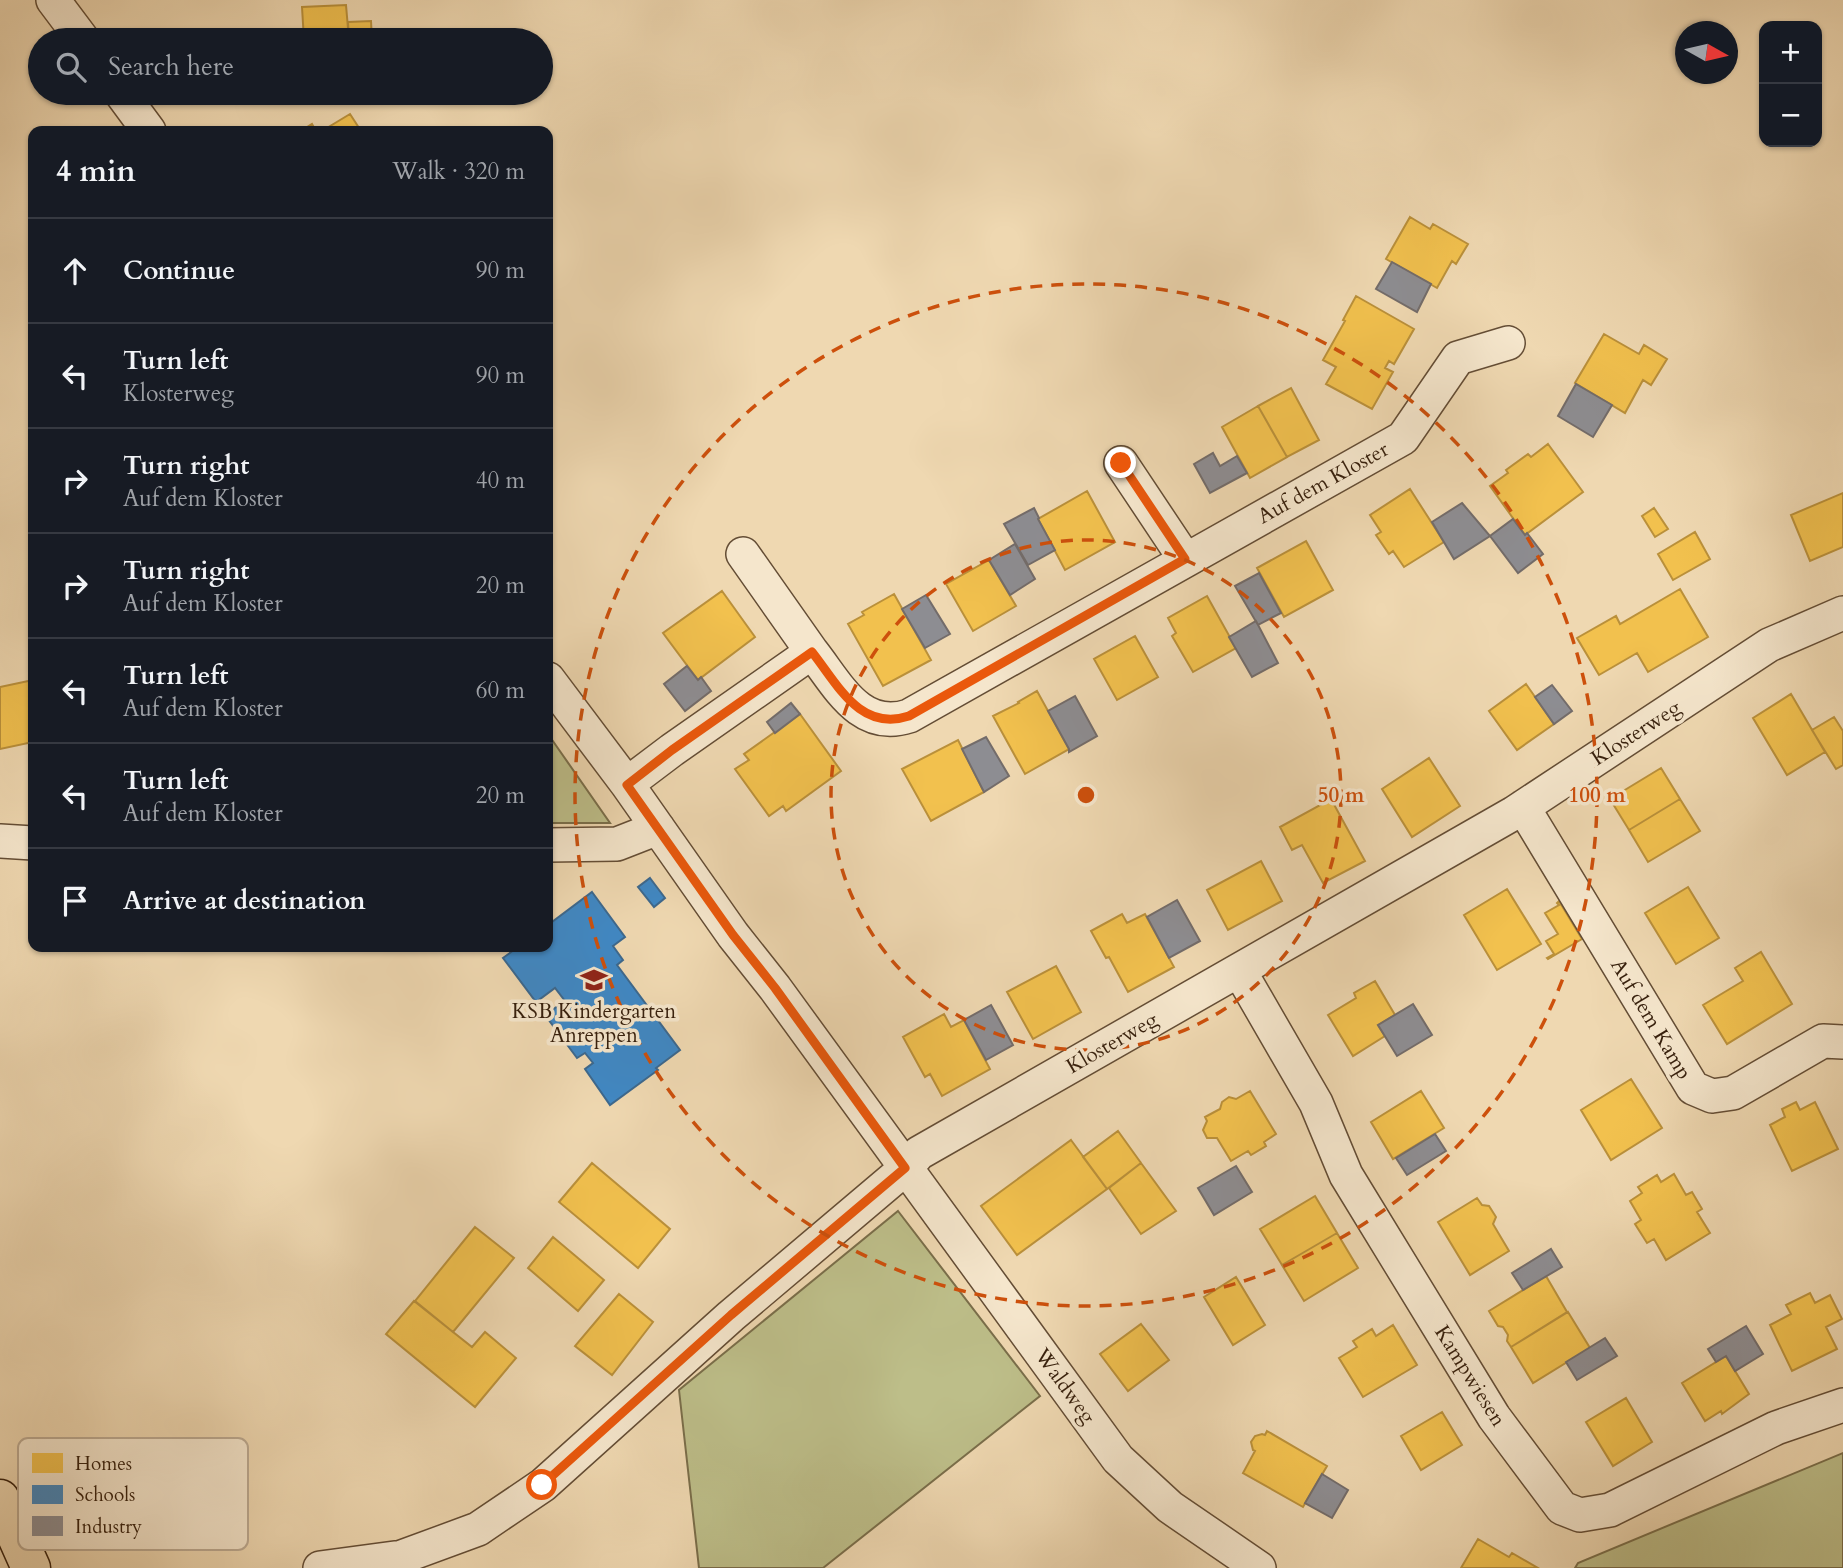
<!DOCTYPE html>
<meta charset="utf-8">
<style>
body{margin:0;font-family:Cardo,serif;background:#242831;color:#f1f3f6}
.controls{position:absolute;right:21px;top:21px;display:grid;overflow:hidden;border-radius:14px;box-shadow:0 2px 5px #0004}
.controls button{width:63px;height:63px;display:grid;place-items:center;padding:0;border:0;border-bottom:2px solid #363941;background:#171b24;color:#f1f3f6;font:35px sans-serif}
.compass{position:absolute;left:1675px;top:21px;width:63px;height:63px;border-radius:50%;background:#171b24;box-shadow:0 2px 5px #0004;rotate:98deg}
.stop{position:absolute;width:21px;height:21px;margin:-16px;border:5px solid #ea580c;border-radius:50%;background:#fff}
.stop.end{background:#ea580c;border-color:#fff;box-shadow:0 2px 7px #0008}
.list{margin:0;padding:0;list-style:none}
h2{display:flex;justify-content:space-between;align-items:center;height:91px;margin:0;padding:0 28px;font-size:30px}
h2 small{font-size:23px;font-weight:400;color:#9ea1a6}
.list li{display:grid;grid-template-columns:46px 1fr auto;gap:21px;align-items:center;box-sizing:border-box;height:105px;padding:0 28px;border-top:2px solid #363941}
.list b{display:block;font-size:26px;white-space:nowrap}
.list p{margin:0;font-size:23px;white-space:nowrap;color:#9ea1a6}
.list em{font-size:23px;font-style:normal;color:#9ea1a6}
.icon{flex:none;width:38px;height:38px;fill:none;stroke:currentColor;stroke-width:2;stroke-linecap:round;stroke-linejoin:round}
.map{position:relative;flex:none;width:1843px;height:1568px;overflow:hidden}
.search{position:absolute;background:#171b24;box-shadow:0 2px 5px #0004;left:28px;top:28px;width:525px;height:77px;display:flex;align-items:center;gap:18px;box-sizing:border-box;padding:0 24px;border-radius:38px;color:#9ea1a6;font-size:26px}
.panel{position:absolute;background:#171b24;box-shadow:0 2px 5px #0004;left:28px;top:126px;width:525px;height:826px;border-radius:14px}
.map>svg:first-child{display:block}
</style>
<div class="map">
<svg width="1843" height="1568" viewBox="0 0 1843 1568">
<rect width="100%" height="100%" fill="#efd8b1"/>
<filter id="stains"><feTurbulence type="fractalNoise" baseFrequency=".00286" numOctaves="4"/><feColorMatrix values="0 0 0 0 .2 0 0 0 0 .09 0 0 0 0 .02 0 0 0 .5 -.17"/></filter>
<radialGradient id="worn" r=".72"><stop offset=".6" stop-color="#630" stop-opacity="0"/><stop offset="1" stop-color="#630" stop-opacity=".3"/></radialGradient>
<path fill="#bdbe89" stroke="#7a6e4a" stroke-width="2" d="M548,734L610,823H548Z
M898,1211L1040,1396L823,1568H699L679,1390Z
M1843,1453V1568H1575L1578,1563Z"/>
<path fill="#f2c14e" stroke="#ba903a" stroke-width="2" d="M346,5L349,40H304L302,7Z
M371,21L372,40H349L348,22Z
M350,114L361,131H322Z
M312,124L316,131H301Z
M1410,217L1430,229L1433,224L1468,244L1456,264L1452,261L1437,288L1386,259Z
M1356,296L1414,329L1394,364L1389,361L1385,368L1393,372L1372,409L1326,384L1336,367L1323,360L1345,321L1343,320Z
M1604,334L1639,354L1644,345L1667,359L1651,385L1643,380L1625,413L1575,383Z
M1291,388L1319,440L1287,457L1258,406Z
M1258,406L1287,457L1250,478L1222,427Z
M1548,444L1583,492L1525,535L1490,486L1508,473L1506,470L1528,454L1531,457Z
M1410,489L1444,542L1404,567L1393,551L1389,554L1376,535L1381,532L1370,515Z
M1087,491L1115,542L1065,570L1038,519Z
M1843,493V547L1810,561L1791,515Z
M1654,508L1668,529L1655,537L1642,516Z
M1695,532L1710,559L1673,580L1658,554Z
M1306,541L1333,590L1284,617L1257,568Z
M989,560L1016,606L973,631L946,584Z
M1680,589L1708,637L1648,672L1637,653L1599,675L1577,638L1616,616L1620,624Z
M722,591L755,637L698,680L663,633Z
M894,594L931,660L883,686L848,624L864,615L862,612Z
M1207,596L1236,648L1193,672L1172,636L1176,633L1168,618Z
M1135,636L1158,677L1117,700L1094,659Z
M33,680V742L0,749V687Z
M1526,684L1554,724L1517,750L1489,711Z
M1037,691L1069,749L1025,774L993,716L1019,703L1018,702Z
M1791,694L1825,752L1787,775L1753,718Z
M800,714L841,771L786,811L783,806L769,816L735,769L749,760L744,754Z
M1834,717L1843,731V765L1836,769L1812,730Z
M958,740L984,792L931,821L902,769Z
M1429,758L1460,806L1412,837L1382,789Z
M1661,768L1680,799L1629,830L1610,799Z
M1331,799L1365,861L1323,883L1302,845L1292,850L1280,827Z
M1680,799L1700,831L1648,862L1629,830Z
M1261,861L1282,901L1228,930L1207,890Z
M1688,887L1719,938L1676,964L1645,913Z
M1507,889L1541,944L1497,970L1464,915Z
M1559,901L1582,939L1548,959L1547,958L1554,954L1546,941L1558,934L1545,913L1559,905L1557,903Z
M1122,914L1127,923L1145,914L1174,967L1128,992L1109,957L1106,958L1091,931Z
M1761,952L1792,1004L1727,1044L1703,1005L1743,981L1735,968Z
M1056,966L1081,1012L1033,1039L1007,992Z
M1375,981L1395,1015L1378,1025L1385,1036L1353,1056L1328,1015L1356,998L1354,993Z
M944,1014L951,1027L964,1020L990,1069L942,1096L930,1074L925,1077L903,1037Z
M1631,1079L1662,1128L1611,1160L1581,1110Z
M1250,1091L1276,1134L1264,1142L1266,1146L1251,1155L1248,1151L1231,1161L1217,1138H1207L1203,1130L1207,1121L1205,1117L1220,1109L1222,1102L1229,1097L1236,1099Z
M1421,1091L1444,1128L1393,1159L1371,1122Z
M1796,1102L1800,1110L1815,1102L1838,1149L1792,1171L1770,1125L1785,1117L1782,1109Z
M1118,1131L1141,1163L1107,1189L1083,1157Z
M1071,1140L1107,1189L1017,1255L981,1206Z
M592,1163L670,1229L638,1268L559,1202Z
M1141,1163L1176,1211L1141,1234L1109,1188Z
M1674,1174L1686,1195L1692,1192L1702,1209L1697,1212L1710,1233L1666,1260L1654,1239L1647,1243L1635,1224L1641,1220L1630,1201L1642,1193L1638,1187L1657,1175L1661,1182Z
M1315,1196L1337,1233L1282,1265L1260,1229Z
M1477,1198L1482,1205L1489,1206L1496,1217L1493,1224L1509,1251L1470,1275L1438,1222Z
M475,1227L514,1258L453,1332L415,1301Z
M1337,1233L1358,1268L1304,1301L1282,1265Z
M553,1237L604,1280L578,1311L528,1268Z
M1546,1276L1567,1312L1511,1347L1507,1341L1508,1335L1503,1327L1498,1326L1489,1311Z
M1236,1277L1265,1325L1233,1345L1204,1297Z
M1810,1293L1815,1303L1830,1295L1842,1319L1826,1327L1837,1349L1792,1371L1770,1325L1791,1314L1786,1305Z
M619,1294L653,1322L612,1375L575,1346Z
M414,1301L472,1347L485,1332L516,1358L475,1407L386,1334Z
M1568,1312L1590,1348L1533,1383L1511,1347Z
M1141,1324L1169,1360L1128,1391L1100,1354Z
M1393,1325L1417,1365L1363,1397L1339,1358L1357,1347L1353,1341L1372,1329L1376,1336Z
M1726,1356L1749,1394L1722,1414L1721,1411L1705,1421L1682,1383Z
M1626,1398L1652,1442L1613,1466L1586,1422Z
M1442,1412L1462,1445L1421,1470L1401,1436Z
M1267,1431L1327,1466L1303,1507L1243,1473L1255,1451L1253,1450L1251,1442L1255,1436L1262,1434L1265,1435Z
M1478,1539L1509,1557L1512,1553L1538,1568H1461Z"/>
<path fill="#3f88c5" stroke="#3c688e" stroke-width="2" d="M650,878L665,898L654,907L638,887Z
M592,892L625,937L613,946L623,960L617,965L680,1050L656,1068L658,1070L610,1105L585,1069L593,1063L585,1053L577,1058L545,1015L565,1001L555,988L536,1002L503,958L518,947H548V925Z"/>
<path fill="#8d8d92" stroke="#736c6a" stroke-width="2" d="M1392,262L1431,284L1417,312L1376,289Z
M1576,384L1612,405L1593,437L1558,416Z
M1213,453L1220,466L1237,456L1247,473L1210,493L1194,464Z
M1462,503L1490,536L1454,559L1432,522Z
M1034,508L1039,518L1038,519L1055,550L1028,565L1004,524Z
M1513,519L1525,535L1527,533L1543,554L1518,573L1490,536Z
M1015,544L1035,579L1010,595L989,560Z
M1259,573L1281,613L1258,625L1235,586Z
M926,595L950,634L925,648L902,609Z
M1256,621L1278,663L1252,677L1229,637Z
M687,666L698,680L701,677L711,691L685,711L664,684Z
M1552,685L1572,711L1554,724L1535,697Z
M1075,696L1097,736L1069,752V749L1048,711Z
M791,703L800,714L775,733L767,722Z
M986,737L1009,776L984,792L962,749Z
M1177,900L1200,941L1169,958L1147,917Z
M1413,1004L1432,1035L1397,1056L1378,1025Z
M991,1005L1013,1045L986,1060L964,1020Z
M1435,1134L1446,1151L1407,1175L1396,1158Z
M1236,1166L1252,1192L1214,1215L1198,1188Z
M1551,1249L1562,1267L1523,1290L1512,1273Z
M1746,1326L1763,1354L1735,1371L1726,1356L1716,1362L1708,1349Z
M1605,1338L1617,1356L1577,1380L1566,1362Z
M1322,1474L1348,1490L1332,1518L1305,1503Z"/>
<g fill="none" stroke-linecap="round" stroke-linejoin="round">
<defs>
<path id="minor" d="M53,0L83,40
M121,93L149,131
M1121,463L1185,559
M743,554L812,652
M548,679L627,784L733,935L775,988L1118,1459L1170,1507L1259,1568
M627,784L672,750L812,652C838,685 860,732 909,716L1403,438L1458,358L1508,343
M1523,807L1693,1088L1712,1096L1733,1093L1823,1041L1843,1042
M0,841L33,843
M548,845L617,844L658,828
M1239,970L1316,1103L1346,1175L1494,1417L1562,1508L1580,1515L1610,1510L1776,1428L1843,1405
M320,1568L402,1557L478,1529L543,1485L731,1316L906,1168L919,1153L1514,813L1769,645L1843,613"/>
<path id="major" d="M0,1499L31,1568"/>
</defs>
<use href="#minor" stroke="#644d35" stroke-width="36"/>
<use href="#major" stroke="#361f0c" stroke-width="41"/>
<use href="#minor" stroke="#f5e6cc" stroke-width="33"/>
<use href="#major" stroke="#efd8b1" stroke-width="38"/>
</g>
<g fill="none" stroke-linecap="round" stroke-linejoin="round">
<path stroke="#ea580c" stroke-width="9" d="M542,1485L731,1315L905,1168L775,988L733,935L627,785L672,750L812,652C838,685 860,732 909,716L1185,559L1121,463"/>
</g>
<g fill="none" stroke="#cd500c" stroke-width="3.5" stroke-dasharray="12 9">
<circle cx="1086" cy="795" r="255"/>
<circle cx="1086" cy="795" r="511"/>
</g>
<defs>
<symbol id="school-bare" viewBox="-9 -9 18 18"><path d="M0-5L7-2L0 1L-7-2ZM-4 1L0 2.5L4 1V4Q0 6-4 4Z" fill="#8f2418" stroke="#f5e6cc" stroke-width="2.5" paint-order="stroke"/></symbol>
</defs>
<g fill-rule="evenodd">
<use href="#school-bare" x="575" y="961" width="38" height="38"/>
</g>
<g text-anchor="middle" dominant-baseline="central" stroke-width="7" stroke-linejoin="round" paint-order="stroke">
<g font-size="21" fill="#361f0c" stroke="#f5e6cc">
<text transform="translate(1323 483) rotate(-29)">Auf dem Kloster</text>
<text transform="translate(1636 733) rotate(-33)">Klosterweg</text>
<text transform="translate(1651 1019) rotate(59)">Auf dem Kamp</text>
<text transform="translate(1112 1043) rotate(-30)">Klosterweg</text>
<text transform="translate(1470 1376) rotate(58)">Kampwiesen</text>
<text transform="translate(1065 1386) rotate(54)">Waldweg</text>
</g>
<g font-size="21" fill="#361f0c" stroke="#f5e6cc">
<text x="594" y="1011">KSB Kindergarten<tspan x="594" dy="24">Anreppen</tspan></text>
</g>
</g>
<rect x="18" y="1438" width="230" height="112" rx="10" fill="#f5e6cc" stroke="#bcaa92" stroke-width="2"/>
<rect x="32" y="1453" width="31" height="20" fill="#f2c14e"/>
<rect x="32" y="1485" width="31" height="19" fill="#3f88c5"/>
<rect x="32" y="1516" width="31" height="20" fill="#8d8d92"/>
<g font-size="19" fill="#361f0c">
<text x="75" y="1470">Homes</text>
<text x="75" y="1501">Schools</text>
<text x="75" y="1533">Industry</text>
</g>
<circle cx="1086" cy="795" r="10" fill="#cd500c" stroke="#f5e6cc" stroke-width="3.5"/>
<g font-size="21" text-anchor="middle" font-weight="bold" fill="#cd500c" stroke="#f5e6cc" stroke-width="7" stroke-linejoin="round" paint-order="stroke">
<text x="1341" y="802">50 m</text>
<text x="1597" y="802">100 m</text>
</g>
<rect width="100%" height="100%" filter="url(#stains)"/>
<rect width="100%" height="100%" fill="url(#worn)"/>
</svg>
<div class="controls">
<button>+</button>
<button>−</button>
</div>
<svg class="compass" viewBox="-18 -18 36 36"><path d="M0-13l5 13h-10z" fill="#e53935"/><path d="M0 13l5-13h-10z" fill="#9ea1a6"/></svg>
<div class="stop" style="left:542px;top:1485px"></div>
<div class="stop end" style="left:1121px;top:463px"></div>
<div class="search"><svg class="icon" aria-label="search" viewBox="0 0 24 24"><circle cx="10" cy="10" r="6"/><path d="M15 15l6 6"/></svg>Search here</div>
<section class="panel">
<h2>4 min<small>Walk · 320 m</small></h2>
<ul class="list">
<li><svg class="icon" aria-label="ahead" viewBox="0 0 24 24"><path d="M12 20V5M6 11l6-6 6 6"/></svg><div><b>Continue</b></div><em>90 m</em></li>
<li><svg class="icon" aria-label="left" viewBox="0 0 24 24"><path d="M17 20v-9H6M10 6l-5 5 5 5"/></svg><div><b>Turn left</b><p>Klosterweg</p></div><em>90 m</em></li>
<li><svg class="icon" aria-label="right" viewBox="0 0 24 24"><path d="M7 20v-9h11M14 6l5 5-5 5"/></svg><div><b>Turn right</b><p>Auf dem Kloster</p></div><em>40 m</em></li>
<li><svg class="icon" aria-label="right" viewBox="0 0 24 24"><path d="M7 20v-9h11M14 6l5 5-5 5"/></svg><div><b>Turn right</b><p>Auf dem Kloster</p></div><em>20 m</em></li>
<li><svg class="icon" aria-label="left" viewBox="0 0 24 24"><path d="M17 20v-9H6M10 6l-5 5 5 5"/></svg><div><b>Turn left</b><p>Auf dem Kloster</p></div><em>60 m</em></li>
<li><svg class="icon" aria-label="left" viewBox="0 0 24 24"><path d="M17 20v-9H6M10 6l-5 5 5 5"/></svg><div><b>Turn left</b><p>Auf dem Kloster</p></div><em>20 m</em></li>
<li><svg class="icon" aria-label="arrive" viewBox="0 0 24 24"><path d="M6 21V4h12l-3 4 3 4H6"/></svg><div><b>Arrive at destination</b></div></li>
</ul>
</section>
</div>
